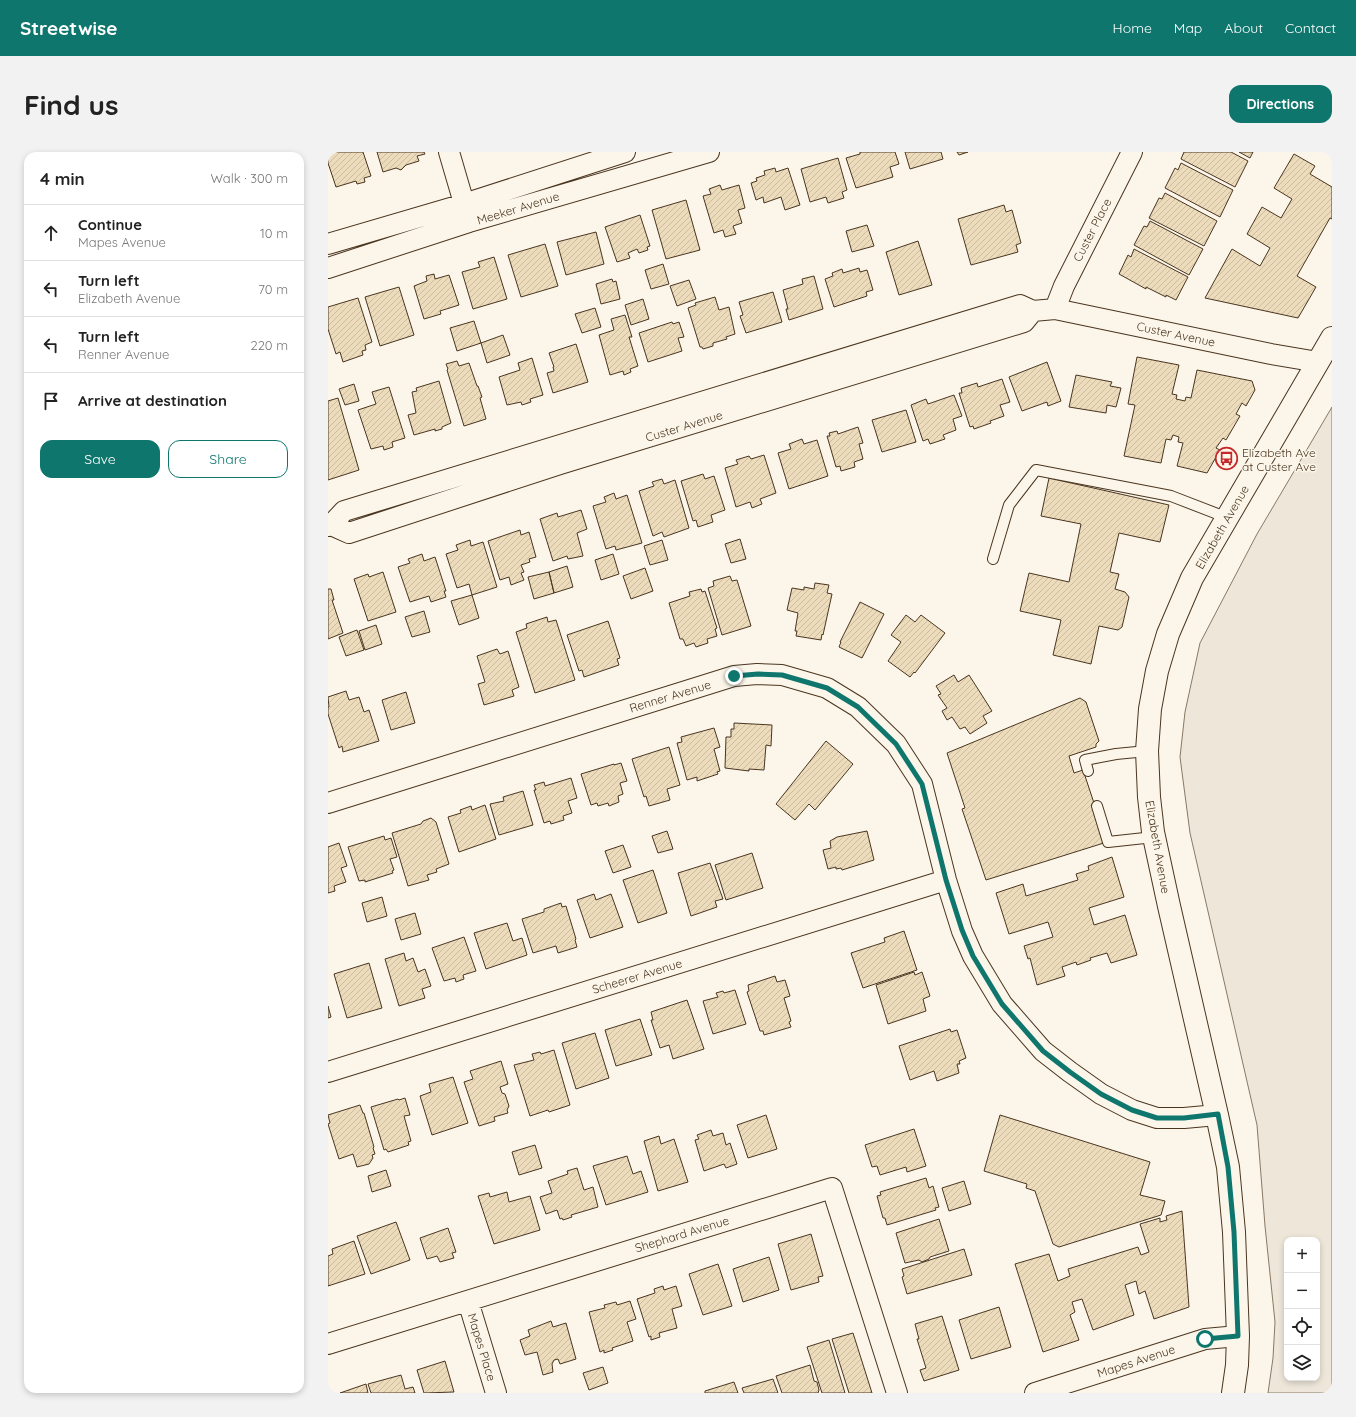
<!DOCTYPE html>
<meta charset="utf-8">
<style>
body{margin:0;font-family:Quicksand,sans-serif;background:#f2f2f2;color:#222}
.controls{position:absolute;right:12px;bottom:12px;display:grid;overflow:hidden;border-radius:8px;box-shadow:0 2px 6px #0003}
.controls button{width:36px;height:36px;display:grid;place-items:center;padding:0;border:0;border-bottom:1px solid #e0e0e0;background:#fff;color:#222;font:20px sans-serif}
.stop{position:absolute;width:12px;height:12px;margin:-9px;border:3px solid #0f766e;border-radius:50%;background:#fff}
.stop.end{background:#0f766e;border-color:#fff;box-shadow:0 1px 4px #0008}
.list{margin:0;padding:0;list-style:none}
h2{display:flex;justify-content:space-between;align-items:center;height:52px;margin:0;padding:0 16px;font-size:17px}
h2 small{font-size:13px;font-weight:400;color:#767676}
.list li{display:grid;grid-template-columns:26px 1fr auto;gap:12px;align-items:center;box-sizing:border-box;height:56px;padding:0 16px;border-top:1px solid #e0e0e0}
.list b{display:block;font-size:15px;white-space:nowrap}
.list p{margin:0;font-size:13px;white-space:nowrap;color:#767676}
.list em{font-size:13px;font-style:normal;color:#767676}
.actions{display:flex;gap:8px;padding:12px 16px}
.actions a{flex:1;padding:9px 0;border:1px solid #0f766e;border-radius:12px;text-align:center;font-size:14px;color:#0f766e}
.actions .main{background:#0f766e;color:#fff}
.icon{flex:none;width:22px;height:22px;fill:none;stroke:currentColor;stroke-width:2;stroke-linecap:round;stroke-linejoin:round}
.map{position:relative;flex:none;width:1004px;height:1241px;overflow:hidden;border-radius:12px}
header{display:flex;align-items:center;gap:24px;box-sizing:border-box;height:56px;padding:0 20px;background:#0f766e;color:#fff}
header strong{font-size:19px}
nav{display:flex;gap:22px;margin-inline-start:auto;font-size:14px}
.intro{display:flex;align-items:center;justify-content:space-between;box-sizing:border-box;height:96px;padding:0 24px}
h1{margin:0;font-size:28px}
.button{padding:10px 18px;border-radius:12px;background:#0f766e;color:#fff;font-size:14px;font-weight:700}
main{display:flex;gap:24px;padding:0 24px}
aside{flex:1;background:#fff;border-radius:12px;box-shadow:0 2px 6px #0003}
.map>svg:first-child{display:block}
</style>
<header>
<strong>Streetwise</strong>
<nav><a>Home</a><a>Map</a><a>About</a><a>Contact</a></nav>
</header>
<div class="intro"><h1>Find us</h1><a class="button">Directions</a></div>
<main>
<aside>
<h2>4 min<small>Walk · 300 m</small></h2>
<ul class="list">
<li><svg class="icon" aria-label="ahead" viewBox="0 0 24 24"><path d="M12 20V5M6 11l6-6 6 6"/></svg><div><b>Continue</b><p>Mapes Avenue</p></div><em>10 m</em></li>
<li><svg class="icon" aria-label="left" viewBox="0 0 24 24"><path d="M17 20v-9H6M10 6l-5 5 5 5"/></svg><div><b>Turn left</b><p>Elizabeth Avenue</p></div><em>70 m</em></li>
<li><svg class="icon" aria-label="left" viewBox="0 0 24 24"><path d="M17 20v-9H6M10 6l-5 5 5 5"/></svg><div><b>Turn left</b><p>Renner Avenue</p></div><em>220 m</em></li>
<li><svg class="icon" aria-label="arrive" viewBox="0 0 24 24"><path d="M6 21V4h12l-3 4 3 4H6"/></svg><div><b>Arrive at destination</b></div></li>
</ul>
<div class="actions"><a class="main">Save</a><a>Share</a></div>
</aside>
<div class="map">
<svg width="1004" height="1241" viewBox="0 0 1004 1241">
<defs>
<pattern id="building-hatch" width="6" height="6" patternUnits="userSpaceOnUse"><rect width="6" height="6" fill="#ecdcbc"/><path d="M-1 1l2-2M0 6l6-6M5 7l2-2" fill="none" stroke="#ccbda1"/></pattern>
</defs>
<rect width="100%" height="100%" fill="#fbf6e9"/>
<path fill="#ede6d9" stroke="#887966" fill-rule="evenodd" d="M1004,255V1241H940L945,1206L947,1170L937,1074L929,973L862,681L852,605L857,560L872,491L929,382ZM959,1088H989V1226H959Z"/>
<path fill="url(#building-hatch)" stroke="#4a3520" d="M0,0H35L43,24L36,26L37,30L29,32L28,29L8,35L0,11Z
M49,0H96L97,2L89,4L91,9L78,13L73,18L68,16L55,20Z
M532,0H567L571,12L562,15L565,25L528,36L518,6L532,2Z
M577,0H613L615,7L582,17Z
M629,0H640L631,3Z
M856,0H903L920,9L907,35L853,7Z
M911,0H925L922,6Z
M966,2L987,14L982,22L1004,35V67L1002,66L969,124L988,135L970,166L877,146L904,97L932,114L942,96L919,82L934,55L953,66L964,47L946,36Z
M510,6L519,38L514,40L516,46L500,51L498,45L482,50L473,17Z
M853,11L905,38L892,65L837,36L847,16L850,18Z
M447,16L448,20L460,16L472,53L457,58L453,45L436,51L435,45L428,48L423,31L429,29L428,26L437,23L436,19Z
M392,33L394,38L411,33L417,56L410,58L414,71L405,74L408,82L397,85L395,78L386,81L375,44L383,42L381,37Z
M837,41L889,69L876,94L821,66L831,46L834,47Z
M358,48L372,98L338,107L324,58Z
M676,53L678,60L684,58L693,91L688,93L690,100L643,113L630,67Z
M312,63L322,94L319,95L320,98L311,101L309,97L300,101L302,106L289,110L277,75Z
M822,69L875,97L861,123L806,93L816,74L819,75Z
M539,73L546,94L524,100L518,79Z
M268,80L276,112L238,123L229,90Z
M590,89L604,133L571,143L558,100Z
M217,92L230,134L193,145L180,103Z
M806,97L860,125L848,148L838,143V145L818,135V137L791,122L800,103L803,105Z
M166,105L179,147L145,157L134,120L152,115L150,110Z
M335,112L341,132L323,137L317,118Z
M531,116L532,120L539,118L545,138L538,140L539,144L506,155L497,127L505,124L504,121L514,117L515,121Z
M106,122L107,127L121,123L131,153L112,159L113,162L96,167L86,134L99,129L98,124Z
M486,124L495,157L461,168L458,157H460L455,138L475,132L474,127Z
M284,127L285,130L288,129L292,147L273,152L268,132Z
M361,128L368,147L349,154L342,134Z
M71,135L86,183L52,194L37,145Z
M445,140L454,170L418,181L412,164L415,163L411,150Z
M387,145L391,158L401,155L407,182L398,185L399,187L385,191V194L375,197L374,195H372L360,156L368,153L367,151Z
M30,146L44,190L37,193L38,198L34,199L35,203L15,210L12,200L8,202L0,177V155Z
M315,147L321,167L303,173L297,153Z
M267,156L273,175L254,181L247,162Z
M297,163L304,185H301L310,214L302,217L303,220L296,223L295,219L282,223L271,183L286,178L283,167Z
M146,169L153,191L129,199L122,176Z
M344,170L345,172L351,170L356,185L350,186L354,199L320,210L311,181Z
M175,183L182,203L159,211L153,191Z
M248,192L260,230L225,241L219,221L226,219L225,215H226L221,201Z
M809,205L851,213L844,242L849,243L848,247L857,249L858,245L863,246L869,218L924,229L927,238L918,254L914,251L908,262L912,264L898,288L895,286L888,296L892,298L879,321L849,314L855,291L850,290L851,285L845,283L843,288L838,287L833,311L796,304L807,253L800,252Z
M204,206L215,243L202,247L203,250L194,253L193,250L179,253L171,225L192,218L190,211Z
M129,209L131,214L141,211L149,234H150L154,245L152,246L158,267L136,274L119,218L120,217L118,212Z
M719,210L733,249L720,254L719,250L694,259L681,225Z
M748,223L784,230L782,234L793,236L788,255L779,253L778,261L741,255Z
M674,227L682,250L672,253L676,264L662,269L663,271L646,277L645,274L642,275L631,241H634L633,236L649,231L650,235Z
M111,229L123,271L114,275V277L107,279V277L86,283L80,263L88,261L84,240L89,239L88,236Z
M26,232L31,249L17,253L11,237Z
M61,235L77,286L64,290L65,295L56,298L55,294L43,297L30,258L48,252L44,240Z
M626,243L634,264L625,267L628,278L615,283L617,287L602,292L600,287L595,289L583,253L598,247L600,252Z
M10,246L31,318L0,328V249Z
M578,258L588,290L554,300L544,268Z
M530,275L535,291L531,292L535,307L526,310L527,315L513,319L512,314L508,315L499,284H502L501,281L509,279L510,282Z
M474,287L476,292L489,288L500,324L461,337L450,301L463,297L461,292Z
M436,303L448,341L432,347L434,352L424,356L422,350L408,355L397,316L410,312L408,308L421,304L423,307Z
M375,322L377,327L386,324L397,358L383,363L385,370L370,375L368,368L365,369L353,329Z
M721,326L841,353L832,390L791,381L782,420L791,422L787,437L797,440L801,445L794,475L790,478L771,474L763,512L725,503L733,468L692,459L701,421L741,430L753,372L713,364Z
M334,327L336,332L347,328L361,376L336,385L334,380L325,384L311,339L326,334L324,330Z
M286,341L288,347L299,343L314,391L288,398L287,394L278,397L265,354L278,350L276,345Z
M253,358L259,377L249,381L255,404L240,407L239,404L225,409L212,367L229,361L230,365Z
M192,378L193,383L201,380L208,405L201,407L202,410L193,413L196,420L193,421L196,428L183,433L181,425L172,428L160,389Z
M412,387L418,407L403,411L397,392Z
M142,388L143,394L155,390L169,435L144,443L141,432L129,436L118,402L130,398L128,393Z
M334,388L340,408L322,413L316,394Z
M94,402L96,409L107,405L118,439H116L118,445L103,450L101,444L82,450L70,415L82,411L80,407Z
M285,402L291,422L273,428L267,408Z
M239,414L245,435L226,441L221,420Z
M317,416L325,439L303,447L295,424Z
M55,420L68,460L40,469L26,427L40,422L41,425Z
M221,420L226,441L206,447L200,425Z
M402,424L404,429L409,428L423,474L394,483L380,436L386,434L385,429Z
M487,431L501,433L499,441L504,442L495,483L494,482L493,488L468,484L469,479H467L470,461L459,458L464,436L476,438V435L486,437Z
M0,437H3L6,448H4L15,481L0,487Z
M373,437L374,440L377,439L389,476L387,477L389,484L379,487L380,491L368,495L366,491L358,494L355,487H352L341,451L362,444L361,440Z
M144,443L151,466L131,473L123,449Z
M532,450L556,462L534,506L511,495L513,490H512Z
M96,459L102,480L84,485L77,465Z
M578,463L587,470L593,463L617,481L587,521L586,520L582,525L560,509L573,490L563,483Z
M219,465L220,470L228,468L247,528L207,541L188,480L199,476L198,472Z
M280,469L292,506L289,507L291,513L256,525L254,518L251,519L239,483Z
M48,473L54,492L37,498L31,479Z
M29,478L36,498L18,504L11,485Z
M169,497L172,502L180,499L191,535L184,538L186,544L156,553L150,532L157,530L149,504Z
M626,523L630,530L641,523L664,559L655,564L659,571L642,582L637,575L632,577L624,565L619,568L614,559L619,556L610,543L613,542L608,534Z
M18,539L21,548L31,545L36,560L41,558L51,589L15,600L14,594L11,596L0,562V555H1L0,545Z
M78,540L87,571L63,578L54,548Z
M752,546L758,550L771,589L768,592V595L741,604L746,621L755,618L779,690L658,728L634,657L637,656L619,601Z
M406,571L444,573L443,594L438,593L436,618L421,617V619L397,616L398,585H403V577H406Z
M386,576L392,595L386,597L392,619L389,620L390,622L369,629V625L359,628L349,591L354,590L353,585Z
M498,589L525,612L487,658L481,652L467,668L448,652Z
M341,595L352,633L339,637L342,648L321,654L318,644L316,645L304,607Z
M293,611L299,629L292,631L295,642L290,644L291,650L281,654L280,651L270,654L269,651L263,653L253,622L286,612V613Z
M243,626L249,646L240,649L244,661L235,664L236,668L223,672L222,669L216,671L206,638H208L206,633L216,630L217,634Z
M195,639L205,673L171,683L162,652L176,649L175,645Z
M157,653L168,687L131,700L120,665L133,661L132,658L143,654L144,658Z
M103,666L108,670L121,712L108,717L109,720L99,723L101,728L80,734L64,681L93,672L95,669Z
M339,679L345,697L330,701L324,684Z
M539,679L546,708L514,718L513,716L508,717V715L500,717L495,698L503,696L502,689L509,685Z
M56,684L57,688L63,686L69,705L62,707L66,718L64,719L65,721L37,730V728L31,729L20,695Z
M11,691L19,714L13,716L18,730L6,734L7,739L0,741V695Z
M295,693L303,715L285,721L277,699Z
M424,701L435,736L398,748L387,713Z
M784,705L796,745L761,756L766,773L797,763L809,803L783,811L779,801L762,806L763,808L749,813L748,810L734,815L737,824L709,833L702,806L700,807L696,794L725,785L720,770L681,782L668,741L695,732L698,744L750,728L748,722L761,718L760,714Z
M382,711L395,747L387,749L389,755L363,764L350,721Z
M325,718L339,761L310,771L295,728Z
M266,742L268,748L283,742L295,775L262,786L249,748Z
M54,745L59,764L39,770L34,751Z
M233,751L234,755L238,754L248,787L247,788L249,795L230,801L228,794L205,801L194,767L216,760V757Z
M87,761L93,782L73,788L67,767Z
M179,771L185,789L194,786L199,803L158,817L146,781Z
M576,779L589,818L535,836L523,801L557,790L556,786Z
M136,785L148,819L135,823L136,827L128,830L127,826L116,829L104,796Z
M76,801L78,809L85,806L90,820L97,817L103,834L94,837L97,846L71,854L57,807Z
M41,811L54,856L19,866L6,822Z
M586,820L587,823L594,820L602,844L595,847L598,859L560,872L548,833Z
M447,824L449,830L457,828L462,844L456,846L463,869L461,870L463,875L436,883L435,879H432L419,840L421,839L420,833Z
M407,838L418,872L385,882L375,849L390,845L388,841L395,839L396,841Z
M359,848L376,897L345,907L341,893L332,896L323,868H325L323,860Z
M0,854L3,865L0,866Z
M312,867L324,903L288,914L277,878Z
M622,877L623,880L629,878L638,906L631,909L632,912H629L631,921L609,929L606,919L582,928L571,894Z
M267,881L281,926L248,937L234,891Z
M226,898L242,953L221,960L220,958L202,964L186,913L206,908L204,902L212,900L213,902Z
M173,909L180,932L172,935L174,941L177,942L181,954L179,958L180,961L166,965L167,969L151,974L136,930L145,927L142,919Z
M125,925L140,971L104,983L92,944L103,940L101,932Z
M77,946L82,963L76,964L83,989L80,990L81,993L60,1000L58,997L56,998L43,955L70,947L71,948Z
M32,953L35,961H36L46,995L45,996L47,1002L44,1003L45,1006L41,1012L29,1015L25,1002L11,1007L0,972L2,971L0,963Z
M438,963L449,997L420,1006L409,973Z
M672,963L822,1010L812,1043L837,1049L833,1063L731,1095L725,1092L707,1039L698,1036L699,1032L656,1019Z
M586,977L598,1014L579,1020L578,1015L552,1023L549,1014L544,1015L537,993Z
M383,978L385,984L395,981L398,993L402,991L409,1012L398,1016L396,1012L376,1019L367,988L371,987L369,983Z
M331,984L333,992L346,987L360,1030L330,1039L316,989Z
M207,993L214,1016L191,1023L184,1000Z
M299,1004L305,1022L313,1019L320,1040L278,1053L265,1014Z
M249,1016L256,1038L265,1035L270,1055L243,1063L244,1065L235,1068L234,1066L232,1067L229,1058L218,1062L212,1045L224,1041L220,1029L240,1022L239,1019Z
M58,1018L63,1034L44,1040L40,1024Z
M598,1026L601,1036L605,1034L611,1055L607,1056L608,1058L559,1073L557,1066H555L549,1044L553,1043L552,1040Z
M636,1029L643,1052L621,1059L614,1036Z
M179,1040L181,1050L202,1044L212,1078L166,1092L150,1044L161,1041L162,1045Z
M854,1059L861,1155L826,1167L817,1139L811,1142L808,1129L797,1133L806,1163L765,1178L754,1147L744,1150L747,1160L742,1163L751,1188L715,1200L687,1112L721,1102L730,1129L742,1124L740,1117L810,1095L813,1103L821,1100L812,1072L832,1066V1070L839,1068L838,1064Z
M611,1067L621,1099L602,1105L601,1107L594,1110L591,1108L577,1111L568,1081Z
M68,1070L82,1108L43,1122L29,1084Z
M120,1076L128,1100L124,1101L126,1106L112,1110L109,1104L99,1107L92,1086Z
M483,1082L495,1124L490,1125L491,1130L463,1138L450,1092Z
M26,1089L37,1122L0,1134V1104L5,1102L4,1097Z
M636,1097L644,1123L579,1142L574,1125L576,1124L574,1117Z
M441,1105L451,1138L415,1150L405,1117Z
M390,1112L404,1154L375,1163L361,1122Z
M335,1134L336,1138L348,1134L354,1154L344,1157L349,1176L331,1181L332,1185L323,1188V1184L321,1185L309,1147L327,1141L326,1137Z
M302,1149L308,1167L299,1170L305,1189L284,1196L285,1198L276,1201V1198L272,1200L261,1160L277,1156L276,1153L288,1150L289,1153Z
M671,1155L683,1195L643,1207L631,1168Z
M614,1164L631,1218L596,1229L592,1218L598,1216L589,1187H591L587,1172Z
M223,1169L225,1175L238,1171L248,1207L232,1212L230,1207L226,1208L224,1212L225,1220L215,1223L209,1200L197,1203L192,1188L202,1184L200,1178Z
M525,1181L544,1241H521L504,1187Z
M501,1188L517,1241H494L479,1195Z
M117,1209L126,1240L96,1241L89,1218Z
M482,1213L486,1229L489,1230L491,1238L490,1241H454L448,1224Z
M275,1215L280,1231L261,1238L255,1221Z
M73,1223L77,1237L85,1235L87,1241H43L40,1232Z
M445,1227L450,1241H416L414,1236Z
M406,1230L410,1241H377V1239Z
M38,1232L40,1241H12Z"/>
<g fill="none" stroke-linecap="round" stroke-linejoin="round">
<defs>
<path id="lane" d="M665,407L681,353L708,318L843,344L900,366
M760,619L757,608L788,602L819,599
M769,654L780,690L826,685"/>
<path id="street" d="M121,0L140,65
M0,92L136,52L297,0
M0,116L141,70L381,0
M727,157L736,134L804,0
M3,373L21,381L232,312L696,170L705,159
M0,374L3,373L16,359L692,153L705,159L727,157L943,202L990,210
M0,651L406,524L429,522L454,523L499,536L530,555L568,592L594,632L618,728L634,779L645,804L674,852L715,899L742,920L773,942L804,958L829,966H856L889,963
M0,920L618,728
M140,1149L168,1241
M0,1192L504,1036L569,1241
M707,1241L877,1187L910,1184"/>
<path id="secondary" d="M905,1241L909,1213L910,1184L906,1080L900,1015L889,963L841,754L825,680L821,645L819,599L822,557L829,519L840,482L864,426L1004,186"/>
</defs>
<use href="#lane" stroke="#4a3520" stroke-width="12"/>
<use href="#street" stroke="#4a3520" stroke-width="22"/>
<use href="#secondary" stroke="#4a3520" stroke-width="24"/>
<use href="#lane" stroke="#fbf6e9" stroke-width="10"/>
<use href="#street" stroke="#fbf6e9" stroke-width="20"/>
<use href="#secondary" stroke="#fbf6e9" stroke-width="22"/>
</g>
<g fill="none" stroke-linecap="round" stroke-linejoin="round">
<path stroke="#0f766e" stroke-width="5" d="M406,524L430,522L454,523L499,536L530,555L568,592L594,632L618,728L634,778L645,804L674,852L715,899L742,920L773,942L804,958L829,966H856L890,962L900,1015L906,1080L910,1184L877,1187"/>
</g>
<defs>
<symbol id="bus-ring" viewBox="-11 -11 22 22"><circle r="9.5" fill="#fbf6e9" stroke="#c62828" stroke-width="1.5"/><path d="M-5-6H5V4H4V6H2V4H-2V6H-4V4H-5ZM-3.5-4V0h7V-4ZM-3.5 1.2v1.5H-2V1.2ZM2 1.2v1.5H3.5V1.2Z" fill="#c62828"/></symbol>
</defs>
<g fill-rule="evenodd">
<use href="#bus-ring" x="886" y="294" width="25" height="25"/>
</g>
<g text-anchor="middle" dominant-baseline="central" stroke-width="3" stroke-linejoin="round" paint-order="stroke">
<g font-size="12" fill="#4a3520" stroke="#fbf6e9">
<text transform="translate(190 56) rotate(-17)">Meeker Avenue</text>
<text transform="translate(764 78) rotate(-63)">Custer Place</text>
<text transform="translate(848 182) rotate(12)">Custer Avenue</text>
<text transform="translate(356 274) rotate(-17)">Custer Avenue</text>
<text transform="translate(894 375) rotate(-60)">Elizabeth Avenue</text>
<text transform="translate(342 544) rotate(-17)">Renner Avenue</text>
<text transform="translate(830 695) rotate(80)">Elizabeth Avenue</text>
<text transform="translate(309 824) rotate(-17)">Scheerer Avenue</text>
<text transform="translate(354 1082) rotate(-17)">Shephard Avenue</text>
<text transform="translate(154 1195) rotate(73)">Mapes Place</text>
<text transform="translate(808 1209) rotate(-18)">Mapes Avenue</text>
</g>
<g font-size="12" fill="#4a3520" stroke="#fbf6e9" text-anchor="start">
<text x="914" y="300">Elizabeth Ave<tspan x="914" dy="14">at Custer Ave</tspan></text>
</g>
</g>
</svg>
<div class="controls">
<button>+</button>
<button>−</button>
<button><svg class="icon" aria-label="locate" viewBox="0 0 24 24"><circle cx="12" cy="12" r="6"/><path d="M12 2v4M12 18v4M2 12h4M18 12h4"/></svg></button>
<button><svg class="icon" aria-label="layers" viewBox="0 0 24 24"><path d="M12 4l9 5-9 5-9-5zM3 14l9 5 9-5"/></svg></button>
</div>
<div class="stop" style="left:877px;top:1187px"></div>
<div class="stop end" style="left:406px;top:524px"></div>
</div>
</main>
